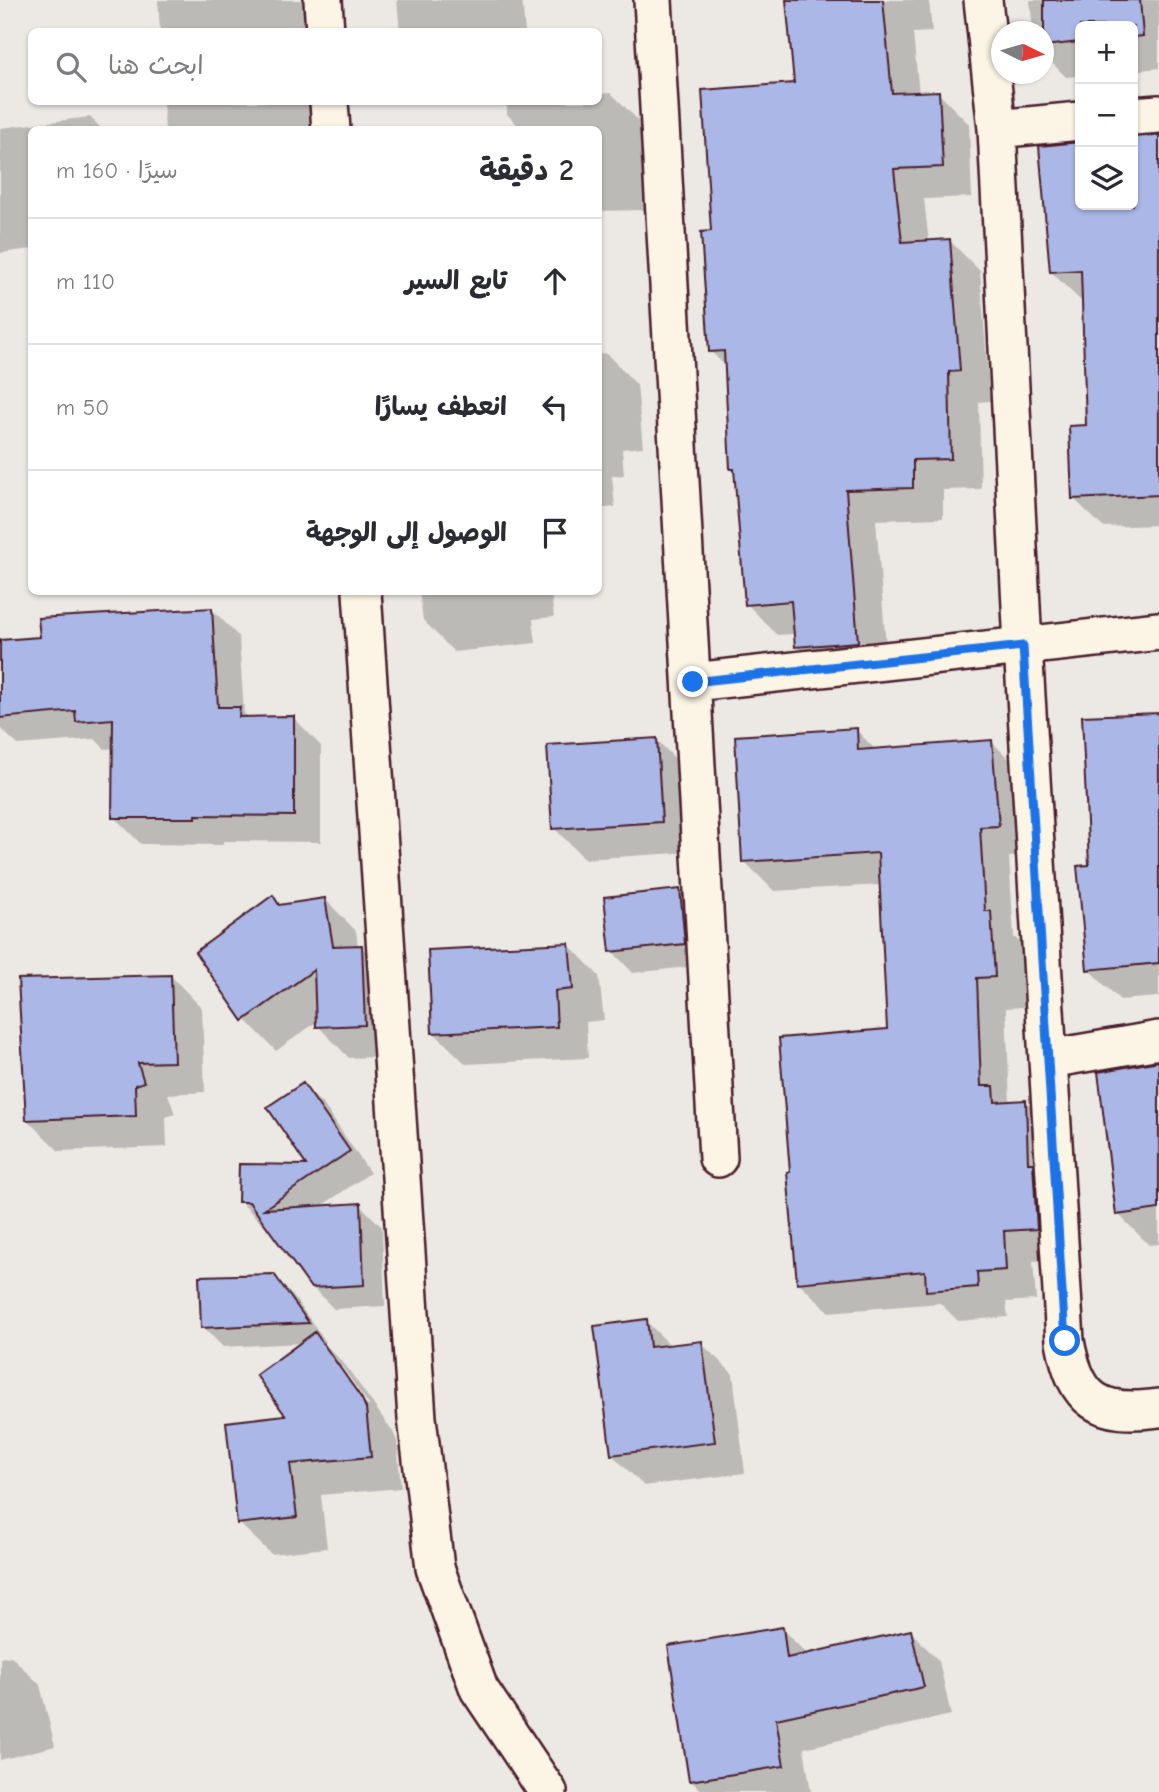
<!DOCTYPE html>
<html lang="ar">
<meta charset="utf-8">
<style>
body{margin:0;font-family:"Comic Neue","Playpen Sans Arabic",sans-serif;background:#f2f2f3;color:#2b2b33;direction:rtl}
.controls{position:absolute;right:21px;top:21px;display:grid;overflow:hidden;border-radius:10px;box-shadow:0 2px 5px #0004}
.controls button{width:63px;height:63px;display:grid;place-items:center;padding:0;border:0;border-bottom:2px solid #e1e1e2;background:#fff;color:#2b2b33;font:35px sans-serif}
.compass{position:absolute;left:991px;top:21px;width:63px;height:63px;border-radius:50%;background:#fff;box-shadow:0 2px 5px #0004;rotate:95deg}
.stop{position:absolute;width:21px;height:21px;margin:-16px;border:5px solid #1a73e8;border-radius:50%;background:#fff}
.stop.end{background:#1a73e8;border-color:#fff;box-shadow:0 2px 7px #0008}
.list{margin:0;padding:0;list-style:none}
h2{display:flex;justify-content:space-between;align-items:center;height:91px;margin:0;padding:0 28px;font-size:30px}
h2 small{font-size:23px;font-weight:400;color:#7c7c81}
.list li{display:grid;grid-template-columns:46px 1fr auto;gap:21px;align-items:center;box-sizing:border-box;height:126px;padding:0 28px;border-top:2px solid #e1e1e2}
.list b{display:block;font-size:26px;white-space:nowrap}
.list em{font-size:23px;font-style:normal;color:#7c7c81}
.icon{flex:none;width:38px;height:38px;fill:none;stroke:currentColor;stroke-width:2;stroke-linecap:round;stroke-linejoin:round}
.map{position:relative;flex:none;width:1159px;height:1792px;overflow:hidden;direction:ltr}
.search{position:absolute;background:#fff;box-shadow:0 2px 5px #0004;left:28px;top:28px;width:574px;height:77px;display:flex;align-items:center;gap:18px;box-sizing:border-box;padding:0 24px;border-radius:10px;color:#7c7c81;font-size:26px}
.panel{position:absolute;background:#fff;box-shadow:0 2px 5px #0004;left:28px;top:126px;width:574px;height:469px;border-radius:10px;direction:rtl}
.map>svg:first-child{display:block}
</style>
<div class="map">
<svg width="1159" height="1792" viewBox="0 0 1159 1792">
<rect width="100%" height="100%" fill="#ece9e5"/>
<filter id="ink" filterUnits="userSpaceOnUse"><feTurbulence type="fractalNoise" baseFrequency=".0143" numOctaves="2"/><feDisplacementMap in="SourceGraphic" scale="14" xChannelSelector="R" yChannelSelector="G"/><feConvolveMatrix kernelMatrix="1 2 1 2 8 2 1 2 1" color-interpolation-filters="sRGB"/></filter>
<g filter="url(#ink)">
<path fill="#0003" fill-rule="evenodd" d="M158,0H332L334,32H160Z
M397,0H522L525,32H400Z
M788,0H929L932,32L913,33L919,94L938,93L969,124L972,197L924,199L929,242L950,241L980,271L990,401L979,402L981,489L943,490V518L876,520L888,672L827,677L796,646L795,634L777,635L747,604L736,473L731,469L727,367L711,352L713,233L796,85Z
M1030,0H1159V68L1133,71V26H1080V76L1066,77L1044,55V32H1033Z
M611,93L643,125L646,210L598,211V130H522L507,114V102H598V94Z
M163,102H336L338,130H165Z
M90,117L103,130H32V249L0,253V128Z
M1159,137V525L1103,527L1073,498L1088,427L1084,301H1081L1051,272L1041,148L1080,144V205H1133V138Z
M606,353L637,385L643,447L622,449L624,475L612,476L615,507L598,509V354Z
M419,592H551L554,617L533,619L536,643L454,652L423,620Z
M212,609L239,637L244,713L249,718H294L321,746V842L223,841V845L141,844L114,817L115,748L105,749L95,739L18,745L0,728V641L42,638Z
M1159,714V997L1120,1000L1088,969L1091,866Z
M856,730L876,750L991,741L1022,772L1029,856L1009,857L1014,937L1021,943L1024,1007L1006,1008L1010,1103L1026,1102L1056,1132L1067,1259L1033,1261L1036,1300L1006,1302L1008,1317L958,1321L940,1303L829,1312L798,1282L791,1173L889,1031L882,885L774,891L744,861Z
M656,739L687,771L692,852L585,859L554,828Z
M679,891L701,912L706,965L633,973L612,951Z
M273,898L281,906L325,899L356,931L358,947H361L393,978L396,1056L349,1058L318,1026V1021L276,1051L245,1019Z
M568,944L599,976L604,1020L586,1022L588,1058L466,1064L434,1033Z
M171,976L202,1008L205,1092L168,1094L175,1114L166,1117L167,1147L59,1151L27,1120Z
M1159,1062V1244L1149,1245L1118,1214Z
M303,1085L325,1107L370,1173L320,1207L360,1205L382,1227L385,1306L334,1309L312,1287L266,1223H261L240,1201L309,1166Z
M273,1276L293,1296L326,1342H323L346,1366L393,1432L397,1441L401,1488L321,1495L327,1548L271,1554L239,1523L288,1416L303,1343L223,1347L203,1327ZM338,1367H342L369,1405L366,1407Z
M646,1321L671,1346L701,1343L733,1374L745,1473L644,1486L612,1455Z
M782,1629L808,1655L911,1632L939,1661L951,1715L804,1748L811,1792H703L691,1781Z
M11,1656L40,1685L55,1746L0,1760V1658Z"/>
<path fill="#abb7e7" stroke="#4a1f2b" stroke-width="2" d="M786,0H883L892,93L939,91L943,167L894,169L902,242L950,239L960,371L949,372L951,459L913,460V488L846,490L858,642L795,647L791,601L745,605L734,469H730L724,351L709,352L701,232L711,231L702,90L794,83Z
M1044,0H1140L1143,36L1133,37V26H1080V42L1044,46Z
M1159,135V495L1072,499L1069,426L1086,425L1081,270L1050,272L1039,146L1080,142V205H1133V137Z
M212,608L218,707H240L239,717L294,716V816L196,815V818H112L113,719L76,722L75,711L0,718V640L40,637L38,618Z
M1159,713V963L1087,970L1077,866L1089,865L1082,716Z
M857,728L858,750L992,740L999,826L980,827L985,911H991L995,977L977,978L981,1086H994L995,1102L1026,1100L1028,1163H1033L1037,1229L1004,1231L1006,1270L977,1272L978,1287L926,1291L925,1271L797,1283L787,1172H790L779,1038L887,1029L878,853L742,862L735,736Z
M657,738L662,822L552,829L547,745Z
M680,889L685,944L610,952L604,897Z
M273,895L279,905L325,898L333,946L362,945L365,1025L316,1027L314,970L243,1021L195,952Z
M569,943L573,989L555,991L557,1027L432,1033L428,950Z
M171,975L174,1062L138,1063L144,1082L135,1085L136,1116L26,1120L18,979Z
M1159,1061V1209L1116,1215L1098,1072Z
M303,1083L350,1151L264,1209L361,1203L364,1285L311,1288L249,1202H238L239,1164L306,1165L267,1107Z
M274,1274L309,1323L201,1328L199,1276Z
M647,1319L650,1347L702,1341L715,1442L611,1455L594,1326Z
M315,1332L362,1399L366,1408L371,1457L290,1464L297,1517L237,1524L226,1422L285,1415L256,1375Z
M783,1627L787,1658L911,1630L924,1687L776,1719L784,1766L689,1781L668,1646Z"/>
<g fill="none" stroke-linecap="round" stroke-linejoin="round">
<defs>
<path id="minor" d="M323,0L325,32
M653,0L718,1158
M983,0L997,129L1023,646L1065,1341C1076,1402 1099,1416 1159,1408
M329,102L331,130
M1133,116L1159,114
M997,129L1080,121
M362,592L417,1418L435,1568L479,1689L548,1792
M693,682L1159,631
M1049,1059L1159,1040"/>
</defs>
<use href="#minor" stroke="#4a1f2b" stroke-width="42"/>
<use href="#minor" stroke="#fcf5e5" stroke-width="37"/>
</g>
</g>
<g fill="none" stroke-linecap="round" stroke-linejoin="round" filter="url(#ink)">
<path stroke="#1a73e8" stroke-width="9" d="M693,682L1023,646L1065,1341"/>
</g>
</svg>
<div class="controls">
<button>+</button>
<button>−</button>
<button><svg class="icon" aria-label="layers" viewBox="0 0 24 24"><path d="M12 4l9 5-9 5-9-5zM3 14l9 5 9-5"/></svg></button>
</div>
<svg class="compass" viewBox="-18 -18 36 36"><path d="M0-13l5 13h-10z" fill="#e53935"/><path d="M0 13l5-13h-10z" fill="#7c7c81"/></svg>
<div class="stop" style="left:1065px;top:1341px"></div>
<div class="stop end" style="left:693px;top:682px"></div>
<div class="search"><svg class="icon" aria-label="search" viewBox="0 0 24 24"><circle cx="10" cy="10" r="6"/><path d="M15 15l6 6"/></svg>ابحث هنا</div>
<section class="panel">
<h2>2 دقيقة<small>سيرًا · 160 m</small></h2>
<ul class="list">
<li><svg class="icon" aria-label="ahead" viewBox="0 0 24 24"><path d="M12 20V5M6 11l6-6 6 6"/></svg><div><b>تابع السير</b></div><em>110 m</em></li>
<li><svg class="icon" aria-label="left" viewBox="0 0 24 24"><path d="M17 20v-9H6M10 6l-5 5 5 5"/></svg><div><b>انعطف يسارًا</b></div><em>50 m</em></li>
<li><svg class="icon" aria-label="arrive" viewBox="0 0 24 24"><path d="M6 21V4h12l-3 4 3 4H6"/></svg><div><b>الوصول إلى الوجهة</b></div></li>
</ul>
</section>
</div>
